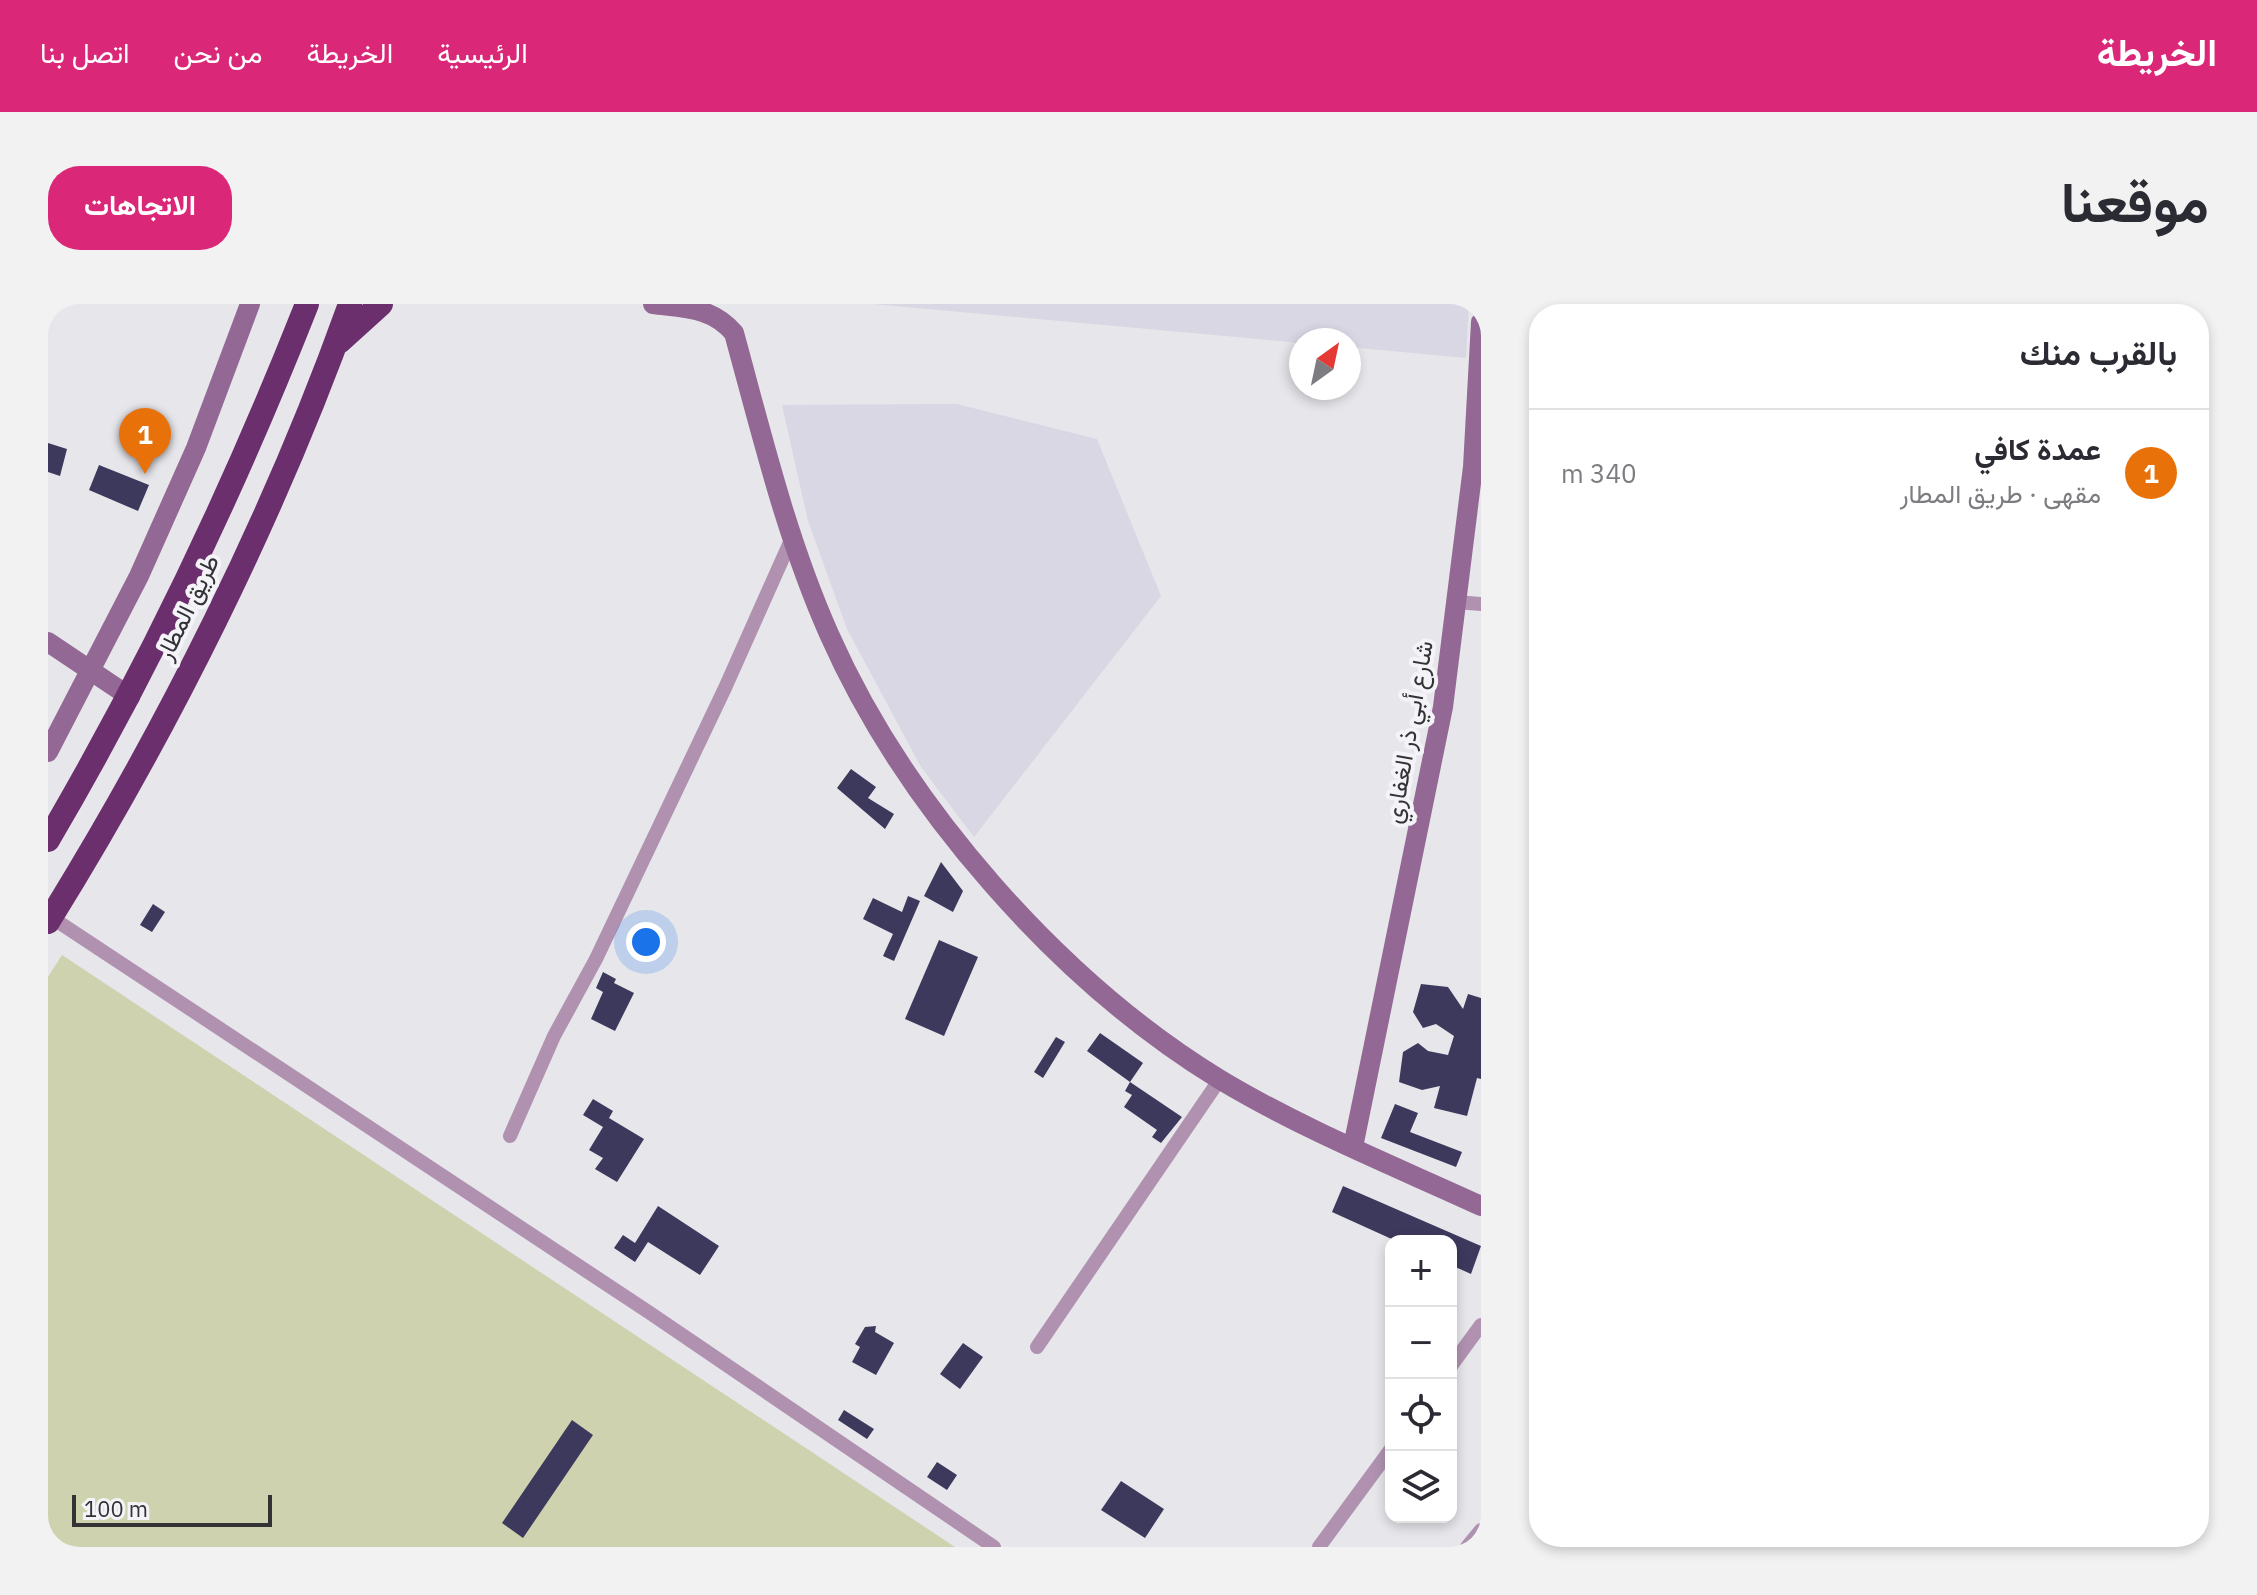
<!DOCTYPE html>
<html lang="ar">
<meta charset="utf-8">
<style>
body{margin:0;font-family:"IBM Plex Sans",Vazirmatn,sans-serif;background:#f2f2f3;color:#2b2b33;direction:rtl}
.controls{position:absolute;right:24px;bottom:24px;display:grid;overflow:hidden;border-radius:16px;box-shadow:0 4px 12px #0003}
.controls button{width:72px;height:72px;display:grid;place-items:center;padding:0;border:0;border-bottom:2px solid #e1e1e2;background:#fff;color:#2b2b33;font:40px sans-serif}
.compass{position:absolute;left:1241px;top:24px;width:72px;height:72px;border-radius:50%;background:#fff;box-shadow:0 4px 12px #0003;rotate:33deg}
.scale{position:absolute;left:24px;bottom:20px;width:200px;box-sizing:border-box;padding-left:8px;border:4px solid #333335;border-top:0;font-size:22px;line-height:28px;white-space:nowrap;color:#333335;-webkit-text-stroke:6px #f3f3f8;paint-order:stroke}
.you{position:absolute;left:598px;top:638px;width:28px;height:28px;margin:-20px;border:6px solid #fff;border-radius:50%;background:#1a73e8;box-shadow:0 0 0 12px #1a73e833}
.badge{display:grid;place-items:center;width:52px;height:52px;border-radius:50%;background:#db2777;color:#fff;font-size:26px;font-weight:700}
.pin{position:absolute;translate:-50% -66px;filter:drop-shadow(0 2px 4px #0008)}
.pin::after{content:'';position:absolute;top:42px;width:28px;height:24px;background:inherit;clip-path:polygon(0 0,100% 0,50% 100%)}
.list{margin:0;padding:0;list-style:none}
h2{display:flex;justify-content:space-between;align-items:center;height:104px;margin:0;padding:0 32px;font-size:34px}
h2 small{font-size:26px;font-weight:400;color:#7c7c81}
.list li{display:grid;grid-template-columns:52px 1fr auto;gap:24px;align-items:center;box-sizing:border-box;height:128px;padding:0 32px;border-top:2px solid #e1e1e2}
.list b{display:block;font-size:30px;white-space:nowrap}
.list p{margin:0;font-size:26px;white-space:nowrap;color:#7c7c81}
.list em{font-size:26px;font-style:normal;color:#7c7c81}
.icon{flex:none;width:44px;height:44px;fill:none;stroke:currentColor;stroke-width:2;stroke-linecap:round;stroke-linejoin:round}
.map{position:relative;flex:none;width:1433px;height:1243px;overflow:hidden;direction:ltr;border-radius:32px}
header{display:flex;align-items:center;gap:48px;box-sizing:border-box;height:112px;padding:0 40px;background:#db2777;color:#fff}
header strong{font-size:38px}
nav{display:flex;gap:44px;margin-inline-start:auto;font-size:28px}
.intro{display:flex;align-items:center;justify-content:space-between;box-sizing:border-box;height:192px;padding:0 48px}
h1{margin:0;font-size:56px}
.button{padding:20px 36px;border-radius:32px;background:#db2777;color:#fff;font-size:28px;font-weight:700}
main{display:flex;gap:48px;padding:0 48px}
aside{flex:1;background:#fff;border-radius:32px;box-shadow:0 4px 12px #0003}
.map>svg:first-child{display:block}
</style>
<header>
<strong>الخريطة</strong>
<nav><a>الرئيسية</a><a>الخريطة</a><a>من نحن</a><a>اتصل بنا</a></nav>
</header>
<div class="intro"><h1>موقعنا</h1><a class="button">الاتجاهات</a></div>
<main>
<aside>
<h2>بالقرب منك<small></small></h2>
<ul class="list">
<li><span class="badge" style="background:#e8710a">1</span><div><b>عمدة كافي</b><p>مقهى · طريق المطار</p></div><em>340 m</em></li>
</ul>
</aside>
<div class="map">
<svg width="1433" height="1243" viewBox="0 0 1433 1243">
<rect width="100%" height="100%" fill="#e6e6eb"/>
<path fill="#d8d7e3" d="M825,0H1421L1418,54L1301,43V36L1253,39Z
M909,100L1049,135L1113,292L926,533L873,463L799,325L760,217L734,101Z"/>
<path fill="#ced2af" d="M14,651L907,1243H0V673Z"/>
<path fill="#3d395d" d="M0,139L19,145L12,172L0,168Z
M51,161L101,181L90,207L41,186Z
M803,465L828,483L820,494L846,510L837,525L789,484Z
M893,558L915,587L905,608L876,592Z
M860,592L872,597L846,657L835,652L845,630L815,615L825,594L854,608Z
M105,600L117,608L104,628L92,621Z
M891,636L930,653L896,732L857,715Z
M555,668L568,675L566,679L586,689L567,727L543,715L555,688L548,684Z
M1373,680L1400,683L1415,705L1420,690L1433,694V775L1429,774L1419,812L1386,804L1392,782L1374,786L1351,778L1355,748L1370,739L1380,747L1400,751L1406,732L1388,720L1375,724L1365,708Z
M1052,729L1095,759L1082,778L1039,747Z
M1008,733L1017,738L995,774L986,768Z
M1082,778L1134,813L1113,839L1104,833L1109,826L1076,803L1084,791L1077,787Z
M545,795L565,807L561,814L596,835L569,878L547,865L555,854L541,846L555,823L535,811Z
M1347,800L1370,809L1362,828L1414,848L1408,863L1333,834Z
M1295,882L1433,942L1423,970L1403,961V937H1348L1284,908Z
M610,902L671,942L652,971L600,938L587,958L566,944L575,931L587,939Z
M828,1022L827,1028L846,1039L828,1071L804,1058L812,1043L807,1040L817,1023Z
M915,1039L935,1053L912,1085L892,1070Z
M796,1106L826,1125L819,1135L790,1116Z
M524,1116L545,1131L475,1234L454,1219Z
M889,1158L909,1171L899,1186L879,1173Z
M1073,1177L1116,1205L1097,1234L1053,1206Z"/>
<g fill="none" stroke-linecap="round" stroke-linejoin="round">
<path stroke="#b092b0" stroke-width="14" d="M1408,298L1433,300
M3,613L602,1009L946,1243
M462,832L506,732L548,655L677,384L743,236
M989,1043L1172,775
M1403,1062L1433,1021
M1271,1243L1343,1145
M1419,1243L1433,1226"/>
<path stroke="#936894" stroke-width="20" d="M605,0C637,4 664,3 686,29C714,131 738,233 781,330C857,502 1011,677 1171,775C1254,825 1346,862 1433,902
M0,338L82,393
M0,448L91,272L148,144L202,0
M1305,843L1395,403L1425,163L1433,18"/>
<path stroke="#6c2f6e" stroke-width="24" d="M291,38L333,0
M0,536C101,364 186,185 259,0
M0,618C118,428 227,211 302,0"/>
</g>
<g text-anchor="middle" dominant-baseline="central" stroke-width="8" stroke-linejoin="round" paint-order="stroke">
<g font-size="24" fill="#333335" stroke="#f3f3f8">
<text transform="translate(139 303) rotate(-64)">طريق المطار</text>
<text transform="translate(1360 428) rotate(-80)">شارع أبي ذر الغفاري</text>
</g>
</g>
</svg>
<div class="controls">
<button>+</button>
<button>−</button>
<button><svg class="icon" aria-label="locate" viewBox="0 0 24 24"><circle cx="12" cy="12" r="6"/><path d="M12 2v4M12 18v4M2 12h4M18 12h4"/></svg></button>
<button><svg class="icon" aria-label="layers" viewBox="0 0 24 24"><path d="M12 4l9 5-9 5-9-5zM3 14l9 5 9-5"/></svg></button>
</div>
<svg class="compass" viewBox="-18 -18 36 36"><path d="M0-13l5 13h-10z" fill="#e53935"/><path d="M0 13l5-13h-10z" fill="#7c7c81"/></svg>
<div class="scale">100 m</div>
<div class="you"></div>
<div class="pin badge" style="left:97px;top:170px;background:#e8710a">1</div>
</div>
</main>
